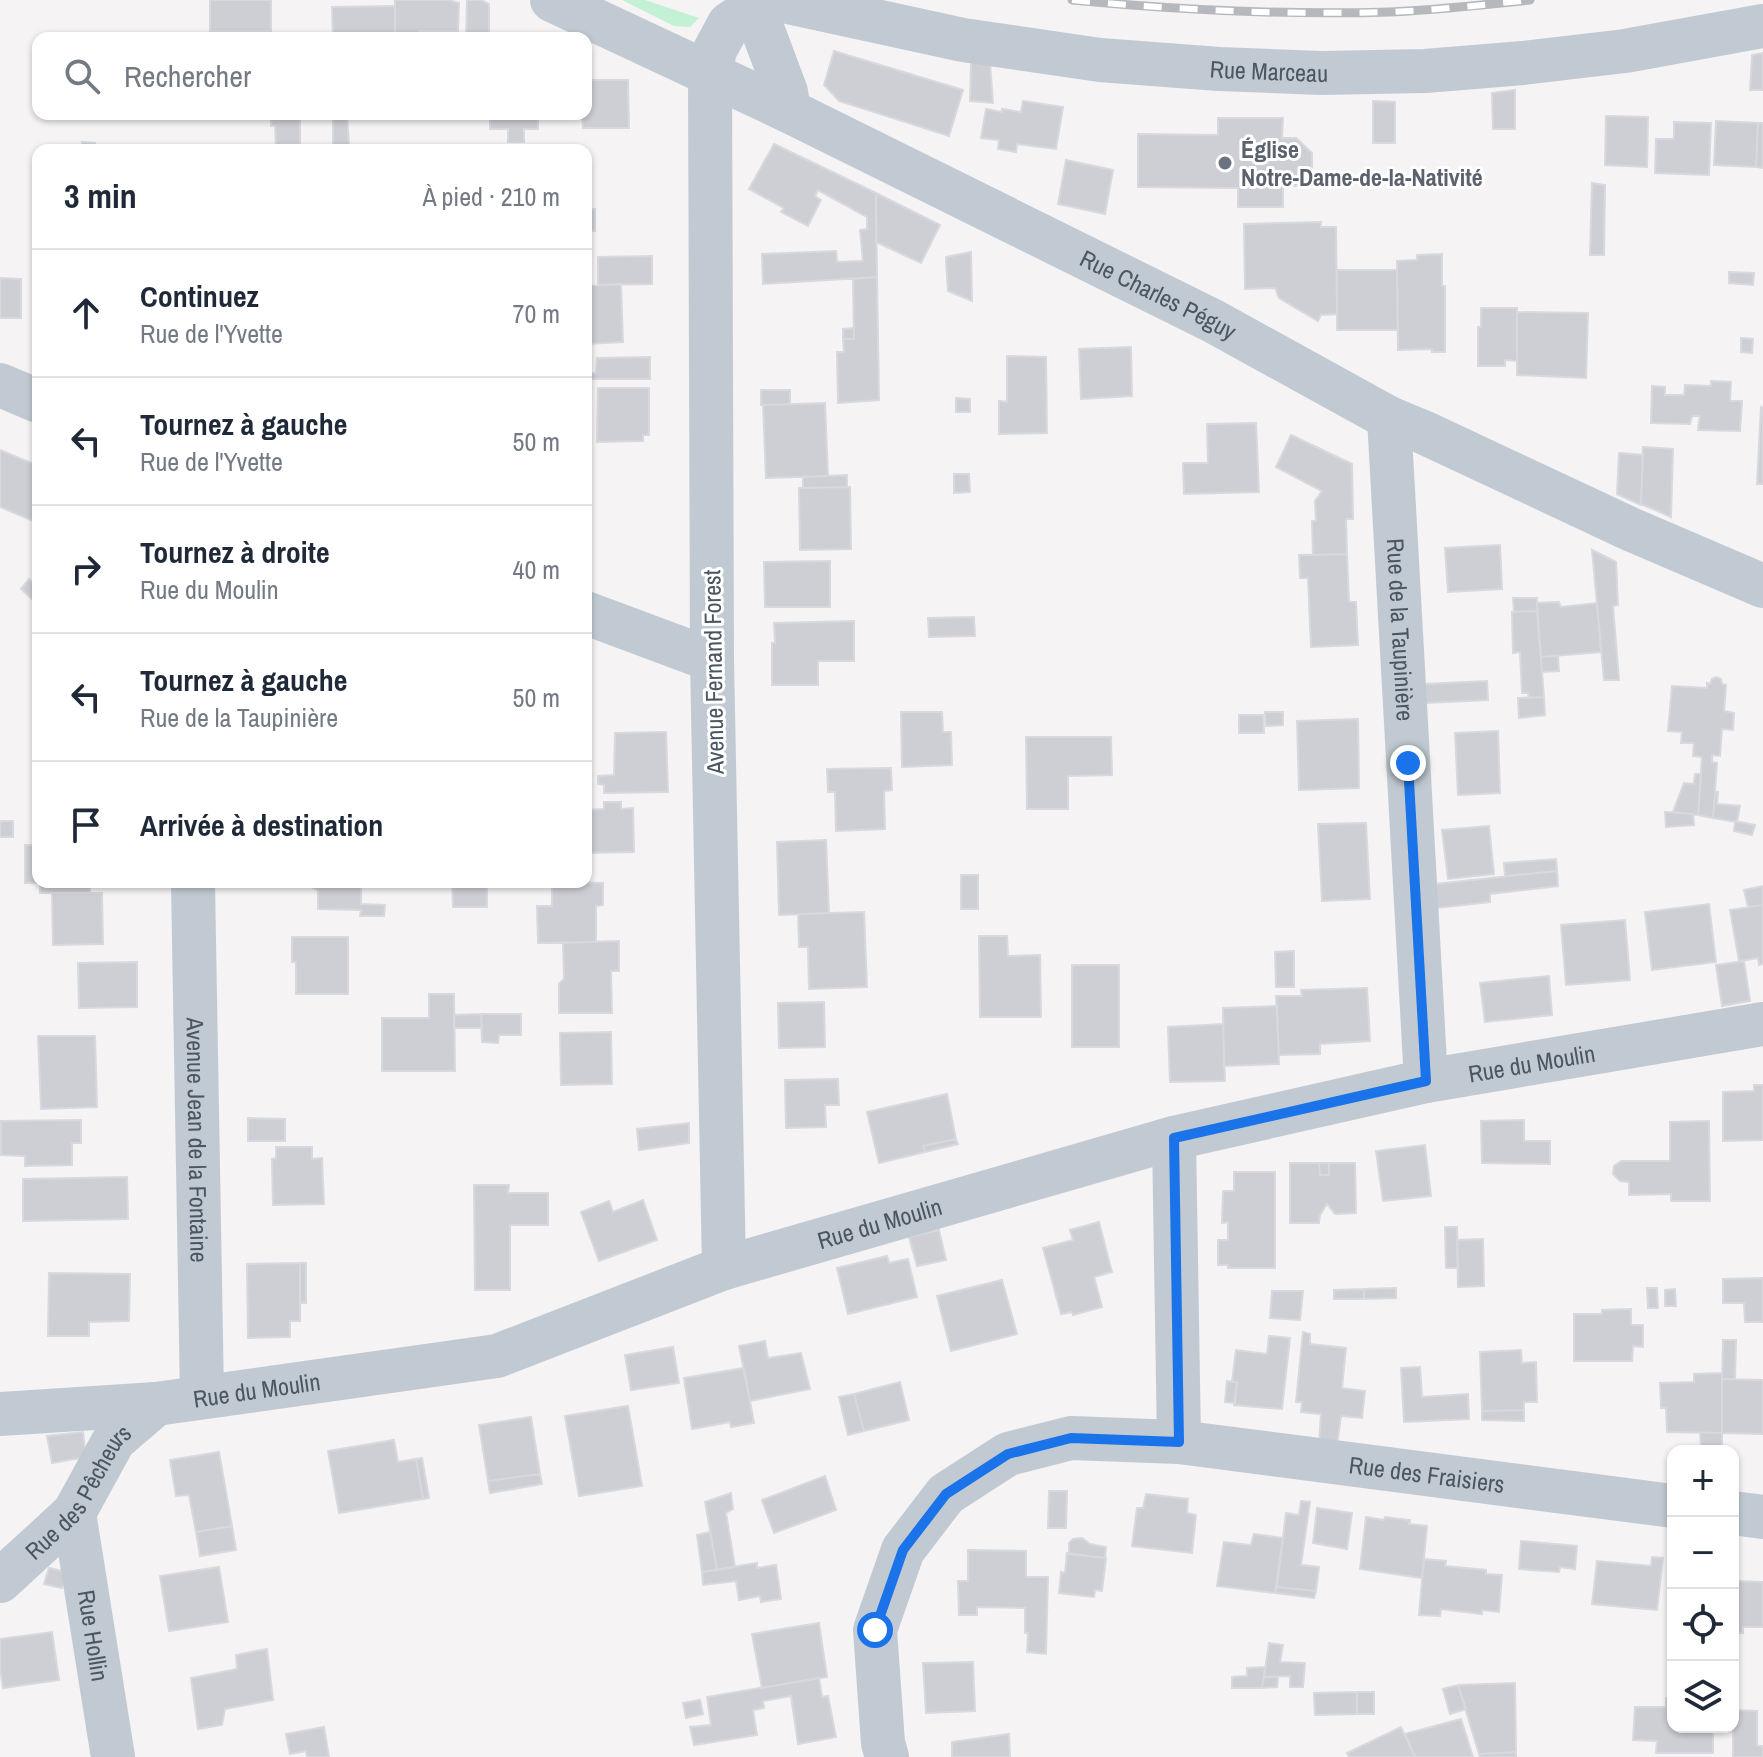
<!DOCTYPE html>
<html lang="fr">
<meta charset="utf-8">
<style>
body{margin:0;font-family:"Archivo Narrow",sans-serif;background:#f6f6f7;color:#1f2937}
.controls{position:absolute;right:24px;bottom:24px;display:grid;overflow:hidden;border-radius:16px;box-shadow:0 2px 6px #0004}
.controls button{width:72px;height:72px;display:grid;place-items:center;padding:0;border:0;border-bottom:2px solid #e0e1e3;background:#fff;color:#1f2937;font:40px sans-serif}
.stop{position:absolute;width:24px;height:24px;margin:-18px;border:6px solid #1a73e8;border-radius:50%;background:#fff}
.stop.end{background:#1a73e8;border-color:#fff;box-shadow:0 2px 8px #0008}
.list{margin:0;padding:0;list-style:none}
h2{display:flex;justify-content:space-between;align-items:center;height:104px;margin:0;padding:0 32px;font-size:34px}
h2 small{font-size:26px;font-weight:400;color:#747a83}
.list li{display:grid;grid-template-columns:52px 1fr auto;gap:24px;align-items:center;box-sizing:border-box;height:128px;padding:0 32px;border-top:2px solid #e0e1e3}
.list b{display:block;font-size:30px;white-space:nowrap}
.list p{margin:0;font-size:26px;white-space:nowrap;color:#747a83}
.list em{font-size:26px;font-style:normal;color:#747a83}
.icon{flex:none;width:44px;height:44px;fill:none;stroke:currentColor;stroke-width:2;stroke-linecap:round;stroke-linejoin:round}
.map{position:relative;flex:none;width:1763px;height:1757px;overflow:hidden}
.search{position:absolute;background:#fff;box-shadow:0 2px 6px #0004;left:32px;top:32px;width:560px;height:88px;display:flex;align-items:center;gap:20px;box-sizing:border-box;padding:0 28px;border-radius:16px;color:#747a83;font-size:30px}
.panel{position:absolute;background:#fff;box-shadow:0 2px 6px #0004;left:32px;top:144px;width:560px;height:744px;border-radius:16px}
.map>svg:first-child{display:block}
</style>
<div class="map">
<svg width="1763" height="1757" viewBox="0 0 1763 1757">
<rect width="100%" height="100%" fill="#f5f3f3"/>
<path fill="#c3f1d5" d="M622,0H645L699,18L690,27L674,26Z"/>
<path fill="#cdcfd5" stroke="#d7d9de" stroke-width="2" d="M210,0H271V31H210Z
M395,0H448L459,3L458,31H419V38H395Z
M467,0H481L489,4V38H466Z
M395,6V38H333L332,7Z
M834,51L963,90L949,136L839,101L824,85Z
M1763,53V90H1750L1752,55Z
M971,62L990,63L993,103L970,101Z
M586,80H628L629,128H583L582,114H586Z
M1515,90V129H1493L1492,93Z
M1023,101L1063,107L1056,149L1017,144L1016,152L998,149L999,140L981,138L986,109L1002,112V109L1021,112Z
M1373,101L1395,102V143H1373Z
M271,114H333L300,116V144L276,145L275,126H271Z
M333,114H347L349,145H333Z
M490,114H538V129H524V142H508V129H490Z
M1606,116L1648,117L1647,167L1605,165Z
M1218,118H1283L1282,138H1296L1312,153V173L1296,186H1283V207H1238V188L1138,187V134L1218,135Z
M1716,121L1758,123L1756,167L1714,165Z
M1674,122L1711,123L1709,175L1655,173L1656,139H1674Z
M1758,123H1763V168L1756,167Z
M82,142L95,143L97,150H81Z
M774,144L876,193L877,277L763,284L762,254L836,251L837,262L863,261L860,230L867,229V217L818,190L815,196L821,200L808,226L781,212L784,208L749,189Z
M1066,160L1113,170L1105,214L1058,204Z
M1592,183L1605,185L1604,255H1590Z
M586,184H590V209H586Z
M876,193L940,225L921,263L876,242Z
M586,209H595V231H586Z
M1321,222V227H1336L1337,314L1321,315L1318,321L1279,298L1275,288L1245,289L1244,224Z
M971,252L972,301L948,291L946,261V257Z
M1442,254V286H1445V352H1432V349L1398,350L1397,261L1417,260V255Z
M652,256V284L598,285V257Z
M1337,270H1397L1398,330H1337Z
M1729,272L1754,273L1753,285L1729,283Z
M877,277L879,400L838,403L837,352H844L843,339H854L853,279Z
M0,278L21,279V318H0Z
M621,284L623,342L586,344V286Z
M1481,308H1517V361L1505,360V366H1478V327H1481Z
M1517,312L1588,313L1586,378L1517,375Z
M854,328V339H843V329Z
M1741,338L1753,339L1752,353L1741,352Z
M1131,347L1132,396L1081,399L1079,349Z
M1007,356L1046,357L1047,433L999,434V401L1007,402Z
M650,357V379H590L589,392H586V364H588V373H596L597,358Z
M1711,381L1731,382L1730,401H1742L1740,431L1698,430L1700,416H1692L1690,424L1651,423L1652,386L1665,387V395H1684L1685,385L1711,386Z
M598,388H649V435H643V441L597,442Z
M761,390H790V404L761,405Z
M956,398L970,399V412H956Z
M825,403L828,476L766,478L763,405Z
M1761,407L1763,408V484H1757Z
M1256,423L1259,492L1184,494L1183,463H1208L1207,424Z
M1291,435L1352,464L1353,519H1346L1347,554L1313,555L1312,521H1316L1315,501L1322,491L1276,467Z
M1643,447L1673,449L1671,517L1641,504Z
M0,450L38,466V510L33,521L0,507Z
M1619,453L1643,455L1641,505L1617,494Z
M954,474H969L970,492L954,493Z
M847,475V487L803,488V477Z
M850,487L851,549L800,550L799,488Z
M1500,545L1502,589L1448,592L1445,548Z
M1592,550L1616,562L1618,605L1613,606L1619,680H1604Z
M1347,554L1349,602H1356L1358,645L1311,647L1308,578H1300L1299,555Z
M830,561V607H765L764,562Z
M29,579L38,588V597L34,601L21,589Z
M1513,598H1537V611L1514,612Z
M1559,602L1561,607L1597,603L1601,652L1541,657L1537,603Z
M1537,611L1544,697L1529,698L1528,693H1522L1520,652L1513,653L1512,612Z
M974,617L975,636L929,637L928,618Z
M854,621V661H818V685H772V643H775L774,623Z
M1558,656L1559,671L1542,672L1541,657Z
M1716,677L1721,679L1722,684L1726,685L1724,711L1734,713L1733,730L1722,729L1720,756L1712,755V762L1717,763L1713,818L1698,815L1702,757L1693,756L1694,743H1681L1682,732L1668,731L1672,686L1707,688V683L1710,684L1712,679Z
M1487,681L1488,700L1426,703L1425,684Z
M1544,697L1545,715L1519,718L1518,698Z
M901,712H942L943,732H951L952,765L902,767Z
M1265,712H1283V725L1266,726Z
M1239,715H1263L1264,733H1239Z
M1358,719L1359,788L1299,790L1297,721Z
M1498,731L1500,793L1458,795L1455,733Z
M666,732L668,792L604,793V785L598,784V776L614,775L615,733Z
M1026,737H1111L1112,775L1068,776V809H1027Z
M891,768L892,790L884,791L885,829L836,831L835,792H828L827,769Z
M1695,774H1701L1698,815L1673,812L1684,783L1694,784Z
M1715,792H1718L1717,804L1740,806L1737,822L1713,818Z
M604,802H621V809L633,808L634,852L586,853V810L604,809Z
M1665,812L1693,814L1694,825L1666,827Z
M0,821H13V837H0Z
M1735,821L1755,825L1752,835L1734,831Z
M1366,823L1370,899L1322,901L1318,824Z
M1489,826L1494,874L1448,879L1442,830Z
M826,840L829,913L779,915L777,842Z
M25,845H38V882H90V893H40V883H25Z
M1556,859L1557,871L1505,876L1504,863Z
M1557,871L1558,886L1490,894V902L1437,908L1436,884Z
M961,875H978V909H961Z
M310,882H361V904L385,905L384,916H360L361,910L318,909V891L310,886Z
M452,882H487V907H453Z
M552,882L603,883V905L596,906V942L538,943L537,906H552Z
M1763,886V905L1748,907L1744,890Z
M52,893H102L103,944L53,945Z
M1709,904L1716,962L1652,970L1645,912Z
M1763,905V964L1759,965L1758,958L1739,961L1730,910Z
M864,912L867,987L809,989L808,947H799L798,914Z
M1625,920L1630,980L1566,985L1561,925Z
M979,936H1007L1008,956L1040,955L1041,1017H980Z
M292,937H348V994H296V962H292Z
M619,941V971H611L612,1013H559V984L564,979L563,943Z
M1294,951V987H1276L1275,952Z
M1744,961L1750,1001L1722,1006L1716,965Z
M137,962V1007L79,1008L78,963Z
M1072,965H1119V1047H1072Z
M1549,976L1552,1015L1485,1022L1480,983Z
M1367,988L1370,1041L1320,1044V1054L1279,1055L1276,996H1302L1301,990Z
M429,994H454L455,1071H382V1018H429Z
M824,1002L825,1047L779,1048L778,1003Z
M1277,1006L1279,1064L1224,1066L1223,1008Z
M481,1014H521V1035H499L498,1043L482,1042Z
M481,1014L482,1028H454V1015Z
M1223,1024L1225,1081L1170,1082L1168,1027Z
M611,1032L612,1084L561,1085L560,1033Z
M38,1036H95L97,1107L41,1109Z
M838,1079L839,1105H825L826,1127L786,1128L785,1080Z
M1754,1085H1763V1140L1723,1141V1092L1754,1091Z
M947,1094L956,1139L923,1146L925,1152L879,1163L867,1112Z
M248,1118L285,1119V1141H248Z
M81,1120V1143H72V1165L25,1166V1156L1,1155V1121Z
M1524,1120V1141H1550V1164L1482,1163L1481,1121Z
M1709,1121L1710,1201H1671V1194L1629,1195V1182L1620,1181L1613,1174L1614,1166L1621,1161H1670V1122Z
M689,1123V1143L639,1150L637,1129Z
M956,1139L958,1144L925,1152L923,1146Z
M1425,1145L1431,1196L1383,1201L1376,1151Z
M276,1147H312V1159L322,1158L324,1204L273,1205L272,1159L276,1158Z
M1290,1163H1319L1320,1175H1329V1163H1355L1356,1213L1335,1214L1327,1204L1320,1215L1319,1223H1290Z
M1319,1163H1329V1175H1320Z
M1234,1172H1275V1268H1228V1265H1218V1240H1228V1222L1222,1223L1223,1191H1234Z
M127,1177L128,1219L23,1221V1179Z
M474,1185H509L508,1193H548V1225H510V1290H475Z
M643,1200L657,1240L599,1261L581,1212L609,1201L613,1212Z
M1099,1222L1112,1272L1094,1277L1102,1307L1073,1315L1072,1312L1061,1314L1043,1248L1073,1240L1070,1230Z
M1445,1227H1457L1458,1268H1446Z
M939,1230L946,1260L917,1266L909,1237Z
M1483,1239L1484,1286L1458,1287L1457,1240Z
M887,1256L889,1263L908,1259L917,1297L848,1314L837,1268Z
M300,1263V1321H290V1337L248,1338L247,1264Z
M300,1263H306V1303L300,1302Z
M49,1273L130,1274L129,1321L89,1322V1336H48Z
M1763,1278V1322H1745L1744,1303H1723V1279Z
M1002,1280L1017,1334L951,1351L937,1296Z
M1396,1288V1298L1364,1299V1289Z
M1647,1288H1657L1658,1308H1648Z
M1364,1289V1299H1334V1290Z
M1675,1289L1676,1306H1665V1290Z
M1272,1291H1303L1300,1320L1270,1318Z
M1631,1309V1325H1643V1347L1633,1346L1632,1361H1574V1314H1602V1310Z
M1303,1332L1310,1334V1344L1346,1348L1342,1388L1365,1391L1362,1418L1341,1416L1337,1445L1319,1443L1321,1414L1301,1412L1302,1402H1296Z
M1269,1336L1290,1338L1282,1409L1234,1405L1237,1382H1232L1236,1350L1267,1354Z
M1723,1340H1736L1735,1379H1722Z
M765,1341L768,1358L801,1353L810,1389L750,1401L739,1346Z
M673,1347L679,1383L631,1390L625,1355Z
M1521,1350L1522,1363L1536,1362L1537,1402H1524V1410L1482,1411L1480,1352Z
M1420,1367L1422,1397L1468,1394L1469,1419L1404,1422L1401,1368Z
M744,1368L754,1423L731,1427L730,1422L692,1429L684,1378Z
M1722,1373V1433L1667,1432L1666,1408H1661L1660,1383L1694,1382V1374Z
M1722,1379L1763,1380V1434L1722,1433Z
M1227,1381L1237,1382L1235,1403L1225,1402Z
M900,1382L909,1420L864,1431L854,1394Z
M854,1394L864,1431L848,1435L839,1397Z
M628,1406L642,1486L579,1496L565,1416Z
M1524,1410V1421L1482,1420V1411Z
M531,1417L540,1474L488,1481L479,1425Z
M83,1432L86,1457L52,1463L47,1436Z
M1700,1433H1722V1447L1701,1446Z
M394,1440L398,1462L416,1459L423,1499L339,1513L328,1451Z
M219,1452L232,1526L196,1532L189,1495L176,1496L170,1460Z
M422,1458L429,1498L423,1499L416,1459Z
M540,1474L542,1484L490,1493L488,1481Z
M825,1476L836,1510L774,1533L762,1500Z
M1049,1491H1067L1066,1528H1048Z
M731,1493L733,1509L726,1513L735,1567L717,1570L705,1502Z
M1146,1494L1188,1499L1187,1513L1196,1515L1192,1553L1132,1546L1137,1508H1143Z
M1301,1501L1310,1502L1301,1565L1319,1567L1316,1591L1277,1587L1286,1513L1299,1515Z
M1317,1508L1352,1513L1347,1549L1313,1543Z
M1366,1517L1384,1520L1385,1517L1410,1520L1409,1524L1427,1526L1422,1578L1360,1569Z
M232,1526L236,1550L200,1556L196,1532Z
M710,1532L717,1570L702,1572L697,1535Z
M1254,1534L1283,1538L1275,1593L1217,1586L1224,1542L1251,1545Z
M1082,1538L1090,1544L1106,1547L1105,1558L1069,1554V1543L1073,1539Z
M1521,1541L1577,1546L1575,1569L1560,1567L1559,1572L1519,1569Z
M968,1550L1026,1551V1577H1048L1046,1654L1027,1652L1028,1633H1025V1608L977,1607V1615H959L958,1581H968Z
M1067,1553L1106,1558L1102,1591L1095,1590L1094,1597L1059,1593L1061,1572L1065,1573Z
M1652,1557L1663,1558L1657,1610L1592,1604L1597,1561L1651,1566Z
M1424,1559L1446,1561L1445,1566L1486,1570V1574L1502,1575L1499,1612L1482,1610V1614L1441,1609L1440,1616L1419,1615Z
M757,1563V1568L776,1565L781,1599L761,1602L760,1596L739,1600L736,1581L703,1585L702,1572Z
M219,1567L228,1622L169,1631L160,1576Z
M49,1568L67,1572L62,1588L44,1584Z
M1733,1581L1763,1582V1627H1743V1633H1733Z
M1277,1587L1316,1591L1314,1598L1275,1593Z
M819,1623L827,1677L762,1688L752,1634Z
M52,1632L59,1680L3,1688L0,1668V1639Z
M1269,1643L1283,1645L1280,1662L1305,1663L1303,1687H1290V1676L1264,1677Z
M267,1649L273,1700L225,1709L222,1725L198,1729L191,1678L237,1669L236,1655Z
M973,1662L975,1711L926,1713L923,1663Z
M1265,1667L1262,1688H1232V1677L1247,1676V1668Z
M1264,1677H1278L1277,1687L1262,1688Z
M819,1678L822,1697L828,1696L836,1737L798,1744L791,1696L763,1701L764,1708L753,1710L757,1735L694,1745L690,1727L711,1725L707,1697Z
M1515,1683L1516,1752L1479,1754L1458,1685Z
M1458,1685L1466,1709L1450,1714L1443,1689Z
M1357,1692V1714L1315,1715L1314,1693Z
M1357,1692H1374V1714H1357Z
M1670,1696L1673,1697V1727H1713V1753H1656L1657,1741L1633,1740L1635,1707H1666V1698Z
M700,1700L703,1714L686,1718L683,1703Z
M1733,1710L1757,1711V1746H1763V1757H1733Z
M1461,1719L1473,1757H1415L1405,1734Z
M324,1727L329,1757H307L306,1751L290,1754L286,1734Z
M1401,1727L1415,1757H1349L1347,1753Z
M1009,1734L1010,1757H952V1742Z
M1516,1752V1757H1480L1479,1754Z"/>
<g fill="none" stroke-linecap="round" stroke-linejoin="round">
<g stroke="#c1cad2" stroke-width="44">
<path id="s1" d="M552,0L789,111L1213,321L1389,418L1423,432L1630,529L1763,586"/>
<path id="s2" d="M779,0L963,40L1100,60L1219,69L1321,73L1425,71L1523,63L1625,51L1763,26"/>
<path d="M0,385L38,401"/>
<path id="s3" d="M1389,418L1426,1081"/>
<path d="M586,613L712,660"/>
<path id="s4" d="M193,882L202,1396"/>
<path d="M1174,1138L1179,1442"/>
<path d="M724,1268L712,660L710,75L715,50L729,24L748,11L762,28L786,92L789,111"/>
<path id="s5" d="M0,1414L156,1404L497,1356L724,1268L1174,1138L1426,1081L1763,1024"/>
<path id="s6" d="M74,1513L113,1757"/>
<path d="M1733,1513L1763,1517"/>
<path id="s7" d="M0,1581L74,1513L114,1440L156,1404"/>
<path id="s8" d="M887,1757L883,1743L875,1630L903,1550L946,1494L1008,1454L1071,1438L1179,1442L1673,1506"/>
</g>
<defs>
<path id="rail" d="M1072,0C1178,10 1283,15 1390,12C1436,10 1483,5 1530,0"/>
</defs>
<use href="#rail" stroke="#b5b8bd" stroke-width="9"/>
<use href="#rail" stroke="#fff" stroke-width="6" stroke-dasharray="18" stroke-linecap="butt"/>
</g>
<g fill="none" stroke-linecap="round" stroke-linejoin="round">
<path stroke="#1a73e8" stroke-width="10" d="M875,1630L903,1550L946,1494L1008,1454L1071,1438L1179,1442L1174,1138L1426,1081L1408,763"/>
</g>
<circle fill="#6b7280" stroke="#fff" stroke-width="3" cx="1225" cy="163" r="8"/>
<g text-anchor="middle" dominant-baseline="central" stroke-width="6" stroke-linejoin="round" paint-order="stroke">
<g font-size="24" fill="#4a5661" stroke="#fff">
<text stroke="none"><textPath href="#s2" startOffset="496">Rue Marceau</textPath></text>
<text stroke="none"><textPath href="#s1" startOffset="674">Rue Charles Péguy</textPath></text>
<text stroke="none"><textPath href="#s3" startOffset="212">Rue de la Taupinière</textPath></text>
<text transform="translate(713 672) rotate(-91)">Avenue Fernand Forest</text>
<text stroke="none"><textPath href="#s5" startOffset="1578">Rue du Moulin</textPath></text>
<text stroke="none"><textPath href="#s4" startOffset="258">Avenue Jean de la Fontaine</textPath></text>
<text stroke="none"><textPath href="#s5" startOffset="906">Rue du Moulin</textPath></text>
<text stroke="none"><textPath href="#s5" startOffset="258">Rue du Moulin</textPath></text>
<text stroke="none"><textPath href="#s8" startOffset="780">Rue des Fraisiers</textPath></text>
<text stroke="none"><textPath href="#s7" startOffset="120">Rue des Pêcheurs</textPath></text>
<text stroke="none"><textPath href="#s6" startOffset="124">Rue Hollin</textPath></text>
</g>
<g font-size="24" font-weight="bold" fill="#5b616d" stroke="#fff" text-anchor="start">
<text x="1241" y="149">Église<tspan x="1241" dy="28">Notre-Dame-de-la-Nativité</tspan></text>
</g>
</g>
</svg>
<div class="controls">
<button>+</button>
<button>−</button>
<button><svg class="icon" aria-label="locate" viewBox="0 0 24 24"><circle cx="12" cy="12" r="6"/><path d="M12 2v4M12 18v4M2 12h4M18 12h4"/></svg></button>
<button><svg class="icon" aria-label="layers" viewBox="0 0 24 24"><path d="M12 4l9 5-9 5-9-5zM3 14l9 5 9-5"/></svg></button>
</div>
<div class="stop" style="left:875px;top:1630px"></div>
<div class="stop end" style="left:1408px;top:763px"></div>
<div class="search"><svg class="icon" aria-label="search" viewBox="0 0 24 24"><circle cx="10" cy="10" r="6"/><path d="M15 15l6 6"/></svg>Rechercher</div>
<section class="panel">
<h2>3 min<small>À pied · 210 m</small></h2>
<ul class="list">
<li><svg class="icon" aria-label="ahead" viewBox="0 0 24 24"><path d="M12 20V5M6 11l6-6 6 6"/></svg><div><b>Continuez</b><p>Rue de l'Yvette</p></div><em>70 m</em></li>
<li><svg class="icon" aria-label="left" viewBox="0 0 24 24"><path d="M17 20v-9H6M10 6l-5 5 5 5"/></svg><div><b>Tournez à gauche</b><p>Rue de l'Yvette</p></div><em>50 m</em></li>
<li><svg class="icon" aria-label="right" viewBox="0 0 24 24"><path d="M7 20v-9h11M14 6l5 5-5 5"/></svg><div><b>Tournez à droite</b><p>Rue du Moulin</p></div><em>40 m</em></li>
<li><svg class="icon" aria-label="left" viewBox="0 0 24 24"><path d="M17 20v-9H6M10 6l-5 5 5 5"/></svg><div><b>Tournez à gauche</b><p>Rue de la Taupinière</p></div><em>50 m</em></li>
<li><svg class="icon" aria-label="arrive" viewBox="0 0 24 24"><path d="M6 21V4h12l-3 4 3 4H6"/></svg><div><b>Arrivée à destination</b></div></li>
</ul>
</section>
</div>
